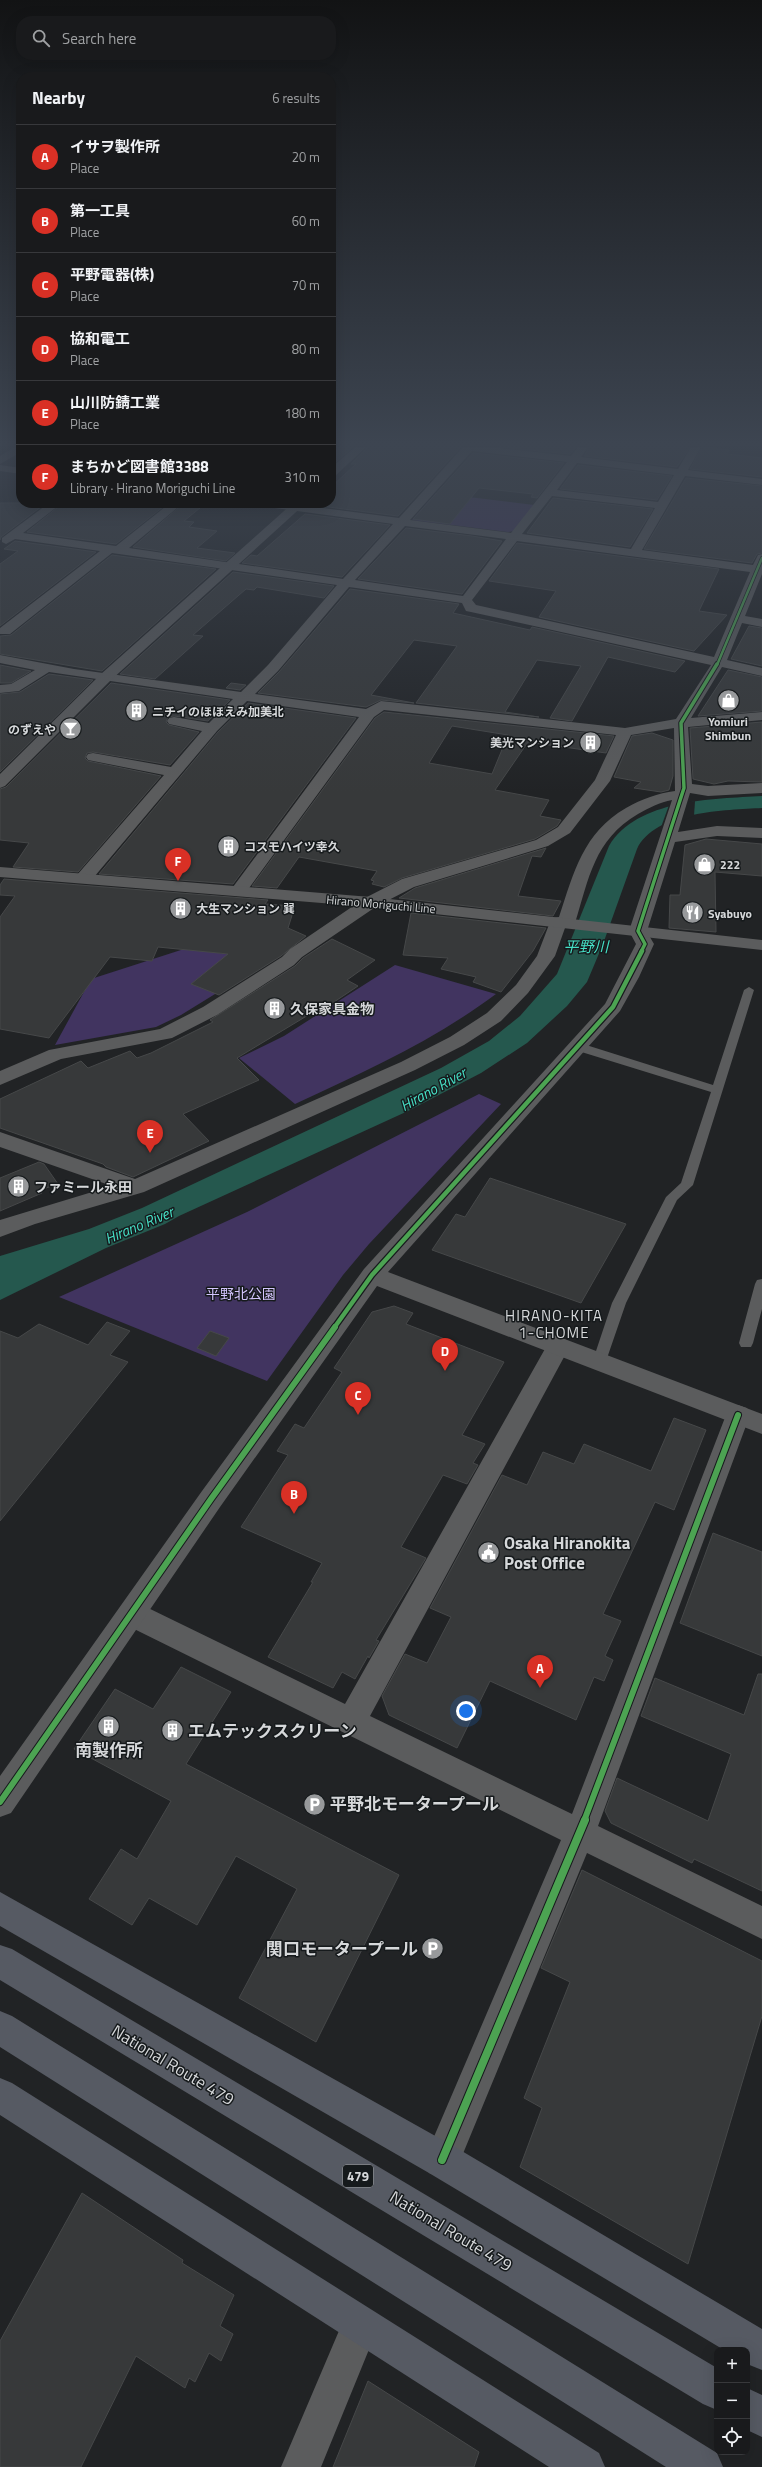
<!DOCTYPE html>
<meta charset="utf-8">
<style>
body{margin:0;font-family:"Titillium Web","Noto Sans JP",sans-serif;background:#222325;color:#f1f3f6}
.controls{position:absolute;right:12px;bottom:12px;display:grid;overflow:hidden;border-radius:8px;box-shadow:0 4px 16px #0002}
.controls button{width:36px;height:36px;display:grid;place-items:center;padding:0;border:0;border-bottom:1px solid #37383b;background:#191a1c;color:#f1f3f6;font:20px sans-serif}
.you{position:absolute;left:466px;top:1711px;width:14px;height:14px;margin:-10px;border:3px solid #fff;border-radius:50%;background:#1a73e8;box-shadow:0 0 0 6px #1a73e833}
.badge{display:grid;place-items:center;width:26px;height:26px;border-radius:50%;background:#d93025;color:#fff;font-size:13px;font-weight:700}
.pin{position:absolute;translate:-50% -33px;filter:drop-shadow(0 1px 2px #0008)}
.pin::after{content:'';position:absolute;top:21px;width:14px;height:12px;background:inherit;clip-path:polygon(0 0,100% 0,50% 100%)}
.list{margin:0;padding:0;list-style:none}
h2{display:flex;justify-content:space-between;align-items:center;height:52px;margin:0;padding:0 16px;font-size:17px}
h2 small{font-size:13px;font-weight:400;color:#9fa1a3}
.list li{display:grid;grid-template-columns:26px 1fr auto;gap:12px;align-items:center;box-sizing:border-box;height:64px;padding:0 16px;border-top:1px solid #37383b}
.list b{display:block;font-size:15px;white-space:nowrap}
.list p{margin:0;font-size:13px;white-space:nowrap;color:#9fa1a3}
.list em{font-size:13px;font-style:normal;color:#9fa1a3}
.icon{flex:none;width:22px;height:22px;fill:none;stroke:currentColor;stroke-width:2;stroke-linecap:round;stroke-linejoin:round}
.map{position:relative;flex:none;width:762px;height:2467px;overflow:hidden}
.search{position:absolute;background:#191a1c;box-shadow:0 4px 16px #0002;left:16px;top:16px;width:320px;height:44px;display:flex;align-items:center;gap:10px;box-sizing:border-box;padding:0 14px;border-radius:16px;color:#9fa1a3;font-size:15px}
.panel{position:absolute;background:#191a1c;box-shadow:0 4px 16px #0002;left:16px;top:72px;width:320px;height:436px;border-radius:16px}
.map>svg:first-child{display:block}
</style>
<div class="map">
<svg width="762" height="2467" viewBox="0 0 762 2467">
<rect width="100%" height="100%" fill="#212325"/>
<path fill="#413460" d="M436,493L534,505L514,531L508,532L412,520Z
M184,949L272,959L181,1015L156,1027L55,1045L91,979Z
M395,965L496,994C433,1041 366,1071 295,1104L239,1058L284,1036Z
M479,1094L501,1104L369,1244L343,1275L267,1381L59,1297L247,1212Z"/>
<path fill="#25584e" d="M762,796V808C726,810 655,811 637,849L603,944L587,982L567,1006L527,1043L481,1073L408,1111L179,1216L165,1224L106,1248L0,1300V1256L89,1229L142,1208L441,1068L489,1041L520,1016L557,974L609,846C637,799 713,799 762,796Z"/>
<path fill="#212325" d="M695,801L694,816L660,830L669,805Z"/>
<path fill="#37393a" stroke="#464849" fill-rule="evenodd" d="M331,447H353L336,462L331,461Z
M368,447H367H461L398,516L313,505L316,503H331V487L356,464H351Z
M499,447H576L570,454Z
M587,447H690L677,467L584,456L588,450Z
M702,447L729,450L727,454L762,458V477L690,469Z
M473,453L564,463L537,498L531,497L533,494L479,488L450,524L413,519Z
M578,465L672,476L657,500L560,489Z
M686,478L762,486V553L757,554L752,563L644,549Z
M553,498L653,509L630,547L527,533Z
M0,503H46L1,537L0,540Z
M63,503H168L116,544L27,532Z
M184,503H206L184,521L194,522L189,527L217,531L197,548L235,553L226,561L133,547Z
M305,514L390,525L342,577L242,563L251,555L257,556Z
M406,528L472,536L502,541L462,594L358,579Z
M15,541L96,552L0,626V564L18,551L4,549Z
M517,543L719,569L699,611L727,615L694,651L539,617L556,591L489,581Z
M112,555L216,569L102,671L0,654V636L11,635Z
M233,572L334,586L324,598L257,587L254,590L246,589L193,635L203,636L155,679L120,674Z
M350,589L459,604L453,613L530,630L532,627L685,661L675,672L608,657L572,721L550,718L581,666L537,660L505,712L539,717L416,703L457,646L414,640L371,695L414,703L381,700L366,707L258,693L279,672Z
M749,626L762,628V666L731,659Z
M0,665L31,671L11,683H0Z
M728,670L762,677V711L698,716Z
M49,674L93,680L0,772V694L20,692Z
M111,683L230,700L208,721L174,716L168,717L166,722L169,725L199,732L170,765L93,752L87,753L85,758L88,761L161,776L78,872L13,867L29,843L0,840V789L6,787Z
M231,683L246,685L240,690L226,688Z
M248,703L356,718L233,884L99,874L218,732Z
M384,712L614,736L606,753L528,742L495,790L549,800L540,816L561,820L557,826L535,839L402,878L384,887L372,884L374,881L371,880L377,871L299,857L277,888L252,886L375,718ZM452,726L508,735L492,774L429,763Z
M762,722V782L728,781L714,784L693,779L690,728Z
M652,733L673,740V776L669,790L661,792L634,788L641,782L614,777L632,736Z
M706,839L762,844V876L715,872L716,932L669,928L670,895H680L685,845Z
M546,848L541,857L532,856L518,896L561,901L553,916L399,898L415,888Z
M4,879L268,900L265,904L295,906L288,928L306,936L281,956L219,995L191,984L228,954L158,947L152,961L110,957L49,1038L0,1029V917L15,896L0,895V885Z
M411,913L546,928L533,951L501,992L473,982L476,977L441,969L448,958L403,955Z
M332,939L375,960L347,980L358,986L313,1016L310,1014L237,1058L259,1080L183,1114L209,1141L133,1177L106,1167L103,1164L0,1128V1099L81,1061L88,1068L130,1051L137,1058L151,1053L213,1022L210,1020L295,966L303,958Z
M39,1162L44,1164L58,1184L40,1190L42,1193L0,1211V1178Z
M490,1178L626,1224L581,1303L432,1250L456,1214L465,1217Z
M394,1306L413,1313L406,1324L504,1362L462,1435L485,1444L473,1463L478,1465L467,1484L443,1475L401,1547L426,1558L376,1640L379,1641L369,1658L368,1656L355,1679L342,1672L333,1688L268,1657L313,1582H311L322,1563L241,1527L288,1455L277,1451L295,1424L304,1428L342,1372L334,1368L372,1312Z
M107,1322L130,1331L110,1355L128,1362L0,1521V1331L18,1338L39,1324L88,1345Z
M210,1331L229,1338L216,1356L197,1348Z
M674,1418L706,1430L674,1510L655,1502L603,1614L621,1621L605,1656L613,1660L604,1681L594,1677L576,1720L490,1681L457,1748L389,1715L382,1696L405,1654L427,1663L451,1617L430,1608L502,1475L527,1485L543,1452L574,1464L584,1444L651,1471Z
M713,1533L762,1552V1656L680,1623Z
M181,1667L231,1692L186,1764L399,1875L316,2042L239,1998L297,1889L236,1856L197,1925L149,1898L132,1925L89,1899L121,1849L137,1859L171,1801L74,1749L115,1689L153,1709Z
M758,1674H762V1891L694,1859L692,1863L611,1823L605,1811L617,1778L708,1821L731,1754L641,1716L655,1678L744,1715Z
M582,1870L762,1961V2016L688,2264L520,2167L542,2108L524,2098L570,1982L541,1968Z
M82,2193L183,2260L182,2263L234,2295L220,2326L233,2334L221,2361L209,2353L195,2382L189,2378L185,2388L136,2356L81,2467H0V2341Z
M368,2381L479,2452L474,2467H333Z"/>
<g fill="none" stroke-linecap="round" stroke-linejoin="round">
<path fill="#5b5c5d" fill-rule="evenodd" d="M749,987L754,990L693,1185L677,1200L626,1303L605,1364H595L593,1360L612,1303L666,1197L681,1183L711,1092L575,1050L573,1047L575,1044H583L713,1085L744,990Z
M762,1279V1309L753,1343L751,1347H741L739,1343L755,1284L757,1280Z"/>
<path fill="#5b5c5d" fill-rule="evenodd" d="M15,447H21V452L0,464V456Z
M463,447H490L571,456L578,447H585L587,449L581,457L678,469L691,447H701L688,470L762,479V485L685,476L642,550L753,565L758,555L762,554V574L745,616L762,619V627L742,623L727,660L762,668V676L722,667L691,718L762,712V720L688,727L692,784L708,786L762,783V793L708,796L690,793L678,832L717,826L762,828V838L717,836L675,842L647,931L644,935H632L629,931L672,800C660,802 649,808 638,814C594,840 589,878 575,923L572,927L565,928L555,956L528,993L501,1021L464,1045L415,1070L144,1192L35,1224L0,1237V1220L112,1186L0,1147V1132L135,1179L401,1062L450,1037L487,1013L516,985L537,956L550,922L553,918L559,917C574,872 583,833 626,808C642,799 658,793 675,791L674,728L631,735L610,781L570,833L548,846L414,887L377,906L302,957L294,965L217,1015L172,1038L61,1059L0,1085V1071L49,1050L160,1029L203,1007L282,957L290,949L365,898L402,879L536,840L558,827L595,780L616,735L384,710L374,717L244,895H232L230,891L359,717L247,701L217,731L89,883H77L75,879L77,875L164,775L88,760L86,757L88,754L93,753L171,767L202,731L169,724L167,721L169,718L174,717L209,723L233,699L49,672L19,691L0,693V685L11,684L35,670L0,663V655L74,669L241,692L268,665L337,585L112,553L10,634H0V628L100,551L15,539L6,544L2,542V538L49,503H62L23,533L116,546L170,503H183L129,548L343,579L393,524L260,506L254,503H285L399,518ZM472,451L567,462L511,533L410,520ZM577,463L674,475L658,502L557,490ZM552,496L655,508L631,549L522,534ZM405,526L506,539L463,596L355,580ZM517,541L750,572L714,657L476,605L472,600ZM349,587L462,603L466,611L471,612L711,665L676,719L625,728L381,701L366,709L255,694L278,671Z
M0,465L21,468V474L0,471Z
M558,1337L566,1340L570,1346L370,1716L572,1814L726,1415L729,1408L738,1405L747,1408L750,1415L598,1826L762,1906V1939L587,1853L455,2173L442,2178L429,2173L424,2160L561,1840L122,1623L118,1614L122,1605L132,1602L142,1605L345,1704L550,1340Z
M360,2306L373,2312L379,2325L321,2467H281L347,2312Z"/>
<path fill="#5b5c5d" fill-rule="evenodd" d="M355,447H366L335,476L331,477V468Z
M293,503H306L111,680L5,786L0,788V774L101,674Z
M638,926L644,927L654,944L639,977L620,1011L388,1272L762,1414V1434L377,1286L220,1507L11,1813L0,1817V1776L202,1491L364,1269L605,1004L636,944L629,931L632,927Z"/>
<path fill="#5b5c5d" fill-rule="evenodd" d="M0,867L371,897L762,940V950L371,907L0,877Z"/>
<path fill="#565a63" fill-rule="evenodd" d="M0,1892L455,2147L762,2329V2370L747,2364V2350H724L429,2173L0,1926Z
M0,1945L12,1949L717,2368V2410L703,2404L0,1980Z
M0,2011L12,2016L717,2453L723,2467H666L0,2047Z
M0,2078L12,2083L599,2453L605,2467H549L0,2115Z
M747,2388L762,2395V2437L747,2430Z"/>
<defs>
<path id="cycleway-far4" d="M717,665L762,558"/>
<path id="cycleway-far3" d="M641,952L645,944L638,931L684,788L681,723L717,664"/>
<path id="cycleway-far2" d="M334,1328L372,1275L613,1007L642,951"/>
<path id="cycleway-far1" d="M0,1802L211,1499L335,1327
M584,1821L738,1415"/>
<path id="cycleway" d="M442,2160L585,1820"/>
</defs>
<use href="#cycleway-far4" stroke="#161a1c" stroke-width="4"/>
<use href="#cycleway-far3" stroke="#161a1c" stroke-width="5.5"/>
<use href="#cycleway-far2" stroke="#161a1c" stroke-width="7"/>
<use href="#cycleway-far1" stroke="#161a1c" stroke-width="8"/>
<use href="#cycleway" stroke="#161a1c" stroke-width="10"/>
<use href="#cycleway-far4" stroke="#4ca352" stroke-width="2.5"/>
<use href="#cycleway-far3" stroke="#4ca352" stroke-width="3.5"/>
<use href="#cycleway-far2" stroke="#4ca352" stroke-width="4.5"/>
<use href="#cycleway-far1" stroke="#4ca352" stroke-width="6"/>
<use href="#cycleway" stroke="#4ca352" stroke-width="8"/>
</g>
<linearGradient id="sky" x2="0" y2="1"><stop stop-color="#121314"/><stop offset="0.56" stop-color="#3d4551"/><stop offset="1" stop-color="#3d4551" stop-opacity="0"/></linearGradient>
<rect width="762" height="792" fill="url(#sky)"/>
<defs>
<symbol id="shop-disc" viewBox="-11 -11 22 22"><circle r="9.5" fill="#97999b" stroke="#161a1c"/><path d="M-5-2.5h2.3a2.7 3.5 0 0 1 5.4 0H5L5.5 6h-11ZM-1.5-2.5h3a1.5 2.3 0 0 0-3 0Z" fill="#fff"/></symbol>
<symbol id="building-disc" viewBox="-11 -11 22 22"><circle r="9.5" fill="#97999b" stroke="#161a1c"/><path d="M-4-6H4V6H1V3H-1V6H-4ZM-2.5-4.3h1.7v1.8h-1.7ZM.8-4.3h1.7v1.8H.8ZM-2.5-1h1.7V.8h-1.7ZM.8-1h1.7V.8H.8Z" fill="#fff"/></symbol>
<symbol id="bar-disc" viewBox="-11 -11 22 22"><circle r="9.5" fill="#97999b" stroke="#161a1c"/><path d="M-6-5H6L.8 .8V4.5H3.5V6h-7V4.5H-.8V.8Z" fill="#fff"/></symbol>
<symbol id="restaurant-disc" viewBox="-11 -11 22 22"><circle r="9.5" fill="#97999b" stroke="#161a1c"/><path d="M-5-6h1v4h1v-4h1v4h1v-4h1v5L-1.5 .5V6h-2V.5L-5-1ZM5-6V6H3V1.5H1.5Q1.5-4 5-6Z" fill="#fff"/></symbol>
<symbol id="civic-disc" viewBox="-11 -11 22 22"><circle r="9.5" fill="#97999b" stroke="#161a1c"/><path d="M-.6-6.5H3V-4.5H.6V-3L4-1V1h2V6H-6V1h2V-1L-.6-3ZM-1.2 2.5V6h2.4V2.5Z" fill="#fff"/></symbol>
<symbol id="parking-disc" viewBox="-11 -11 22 22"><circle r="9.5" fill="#97999b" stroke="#161a1c"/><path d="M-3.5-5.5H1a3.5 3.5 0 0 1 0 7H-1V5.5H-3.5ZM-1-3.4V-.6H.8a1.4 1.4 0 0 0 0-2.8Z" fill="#fff"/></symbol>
</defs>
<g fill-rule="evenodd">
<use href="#shop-disc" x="716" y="688" width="25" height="25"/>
<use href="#building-disc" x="124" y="698" width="25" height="25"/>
<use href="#bar-disc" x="58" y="716" width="25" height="25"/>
<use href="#building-disc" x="578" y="730" width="25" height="25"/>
<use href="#building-disc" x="216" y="834" width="25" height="25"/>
<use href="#shop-disc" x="692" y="852" width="25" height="25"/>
<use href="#building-disc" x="168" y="896" width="25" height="25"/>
<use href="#restaurant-disc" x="680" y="900" width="25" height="25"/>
<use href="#building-disc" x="262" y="996" width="25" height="25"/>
<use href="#building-disc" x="6" y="1174" width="25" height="25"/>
<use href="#civic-disc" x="476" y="1540" width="25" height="25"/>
<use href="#building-disc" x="96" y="1714" width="25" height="25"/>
<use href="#building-disc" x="160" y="1718" width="25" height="25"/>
<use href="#parking-disc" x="302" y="1792" width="25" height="25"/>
<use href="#parking-disc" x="420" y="1936" width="25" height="25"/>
</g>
<g text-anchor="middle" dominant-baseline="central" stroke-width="3" stroke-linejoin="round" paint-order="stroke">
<g font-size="12" font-weight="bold" fill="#d6d8da" stroke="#161a1c" text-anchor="start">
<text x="152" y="711">ニチイのほほえみ加美北</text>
<text x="728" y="721" text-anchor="middle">Yomiuri<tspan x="728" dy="14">Shimbun</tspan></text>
<text x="56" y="729" text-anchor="end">のずえや</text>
<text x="574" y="742" text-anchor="end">美光マンション</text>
<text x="244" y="846">コスモハイツ幸久</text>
<text x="720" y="864">222</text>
<text x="196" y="908">大生マンション 巽</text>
<text x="708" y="913">Syabuyo</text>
</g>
<g font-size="12" fill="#d6d8da" stroke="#161a1c">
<text transform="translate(381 904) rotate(5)">Hirano Moriguchi Line</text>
</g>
<rect fill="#161a1c" stroke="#9c9fa1" stroke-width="1" x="343" y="2165" width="30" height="22" rx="3"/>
<g font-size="13" font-weight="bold" fill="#d6d8da">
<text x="358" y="2176">479</text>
</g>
<g font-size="14" font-weight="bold" fill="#d6d8da" stroke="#161a1c" text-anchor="start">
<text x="290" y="1008">久保家具金物</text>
<text x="34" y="1186">ファミール永田</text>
</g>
<g font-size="14" fill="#d3c5fe" stroke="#161a1c">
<text x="241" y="1293">平野北公園</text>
</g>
<g font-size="15" font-style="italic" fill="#46e0c6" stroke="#161a1c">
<text x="586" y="946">平野川</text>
<text transform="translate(433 1089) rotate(-29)">Hirano River</text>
<text transform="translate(139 1225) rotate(-23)">Hirano River</text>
</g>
<g font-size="15" letter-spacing="1" fill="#d6d8da" stroke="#161a1c">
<text x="554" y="1315">HIRANO-KITA<tspan x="554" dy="17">1-CHOME</tspan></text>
</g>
<g font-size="17" font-weight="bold" fill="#d6d8da" stroke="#161a1c" text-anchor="start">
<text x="504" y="1543">Osaka Hiranokita<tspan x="504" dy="20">Post Office</tspan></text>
<text x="188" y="1731">エムテックスクリーン</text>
<text x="109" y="1750" text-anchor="middle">南製作所</text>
<text x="330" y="1804">平野北モータープール</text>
<text x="418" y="1949" text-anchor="end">関口モータープール</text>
</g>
<g font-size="17" fill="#d6d8da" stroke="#161a1c">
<text transform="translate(173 2065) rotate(31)">National Route 479</text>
<text transform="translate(451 2231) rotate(31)">National Route 479</text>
</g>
</g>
</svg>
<div class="controls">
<button>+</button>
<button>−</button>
<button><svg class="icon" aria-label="locate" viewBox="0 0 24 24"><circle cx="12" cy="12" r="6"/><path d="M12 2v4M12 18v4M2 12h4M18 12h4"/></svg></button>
</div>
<div class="you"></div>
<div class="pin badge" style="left:540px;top:1688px">A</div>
<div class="pin badge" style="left:294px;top:1514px">B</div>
<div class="pin badge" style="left:358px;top:1415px">C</div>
<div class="pin badge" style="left:445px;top:1371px">D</div>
<div class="pin badge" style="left:150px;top:1153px">E</div>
<div class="pin badge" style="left:178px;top:881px">F</div>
<div class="search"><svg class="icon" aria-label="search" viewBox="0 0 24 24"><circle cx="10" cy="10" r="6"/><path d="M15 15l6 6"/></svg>Search here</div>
<section class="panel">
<h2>Nearby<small>6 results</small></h2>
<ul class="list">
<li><span class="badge">A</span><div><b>イサヲ製作所</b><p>Place</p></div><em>20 m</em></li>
<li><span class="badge">B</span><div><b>第一工具</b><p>Place</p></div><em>60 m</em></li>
<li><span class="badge">C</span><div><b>平野電器(株)</b><p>Place</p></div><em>70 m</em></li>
<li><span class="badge">D</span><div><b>協和電工</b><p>Place</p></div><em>80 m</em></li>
<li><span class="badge">E</span><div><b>山川防錆工業</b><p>Place</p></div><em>180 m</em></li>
<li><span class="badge">F</span><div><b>まちかど図書館3388</b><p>Library · Hirano Moriguchi Line</p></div><em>310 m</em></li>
</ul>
</section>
</div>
